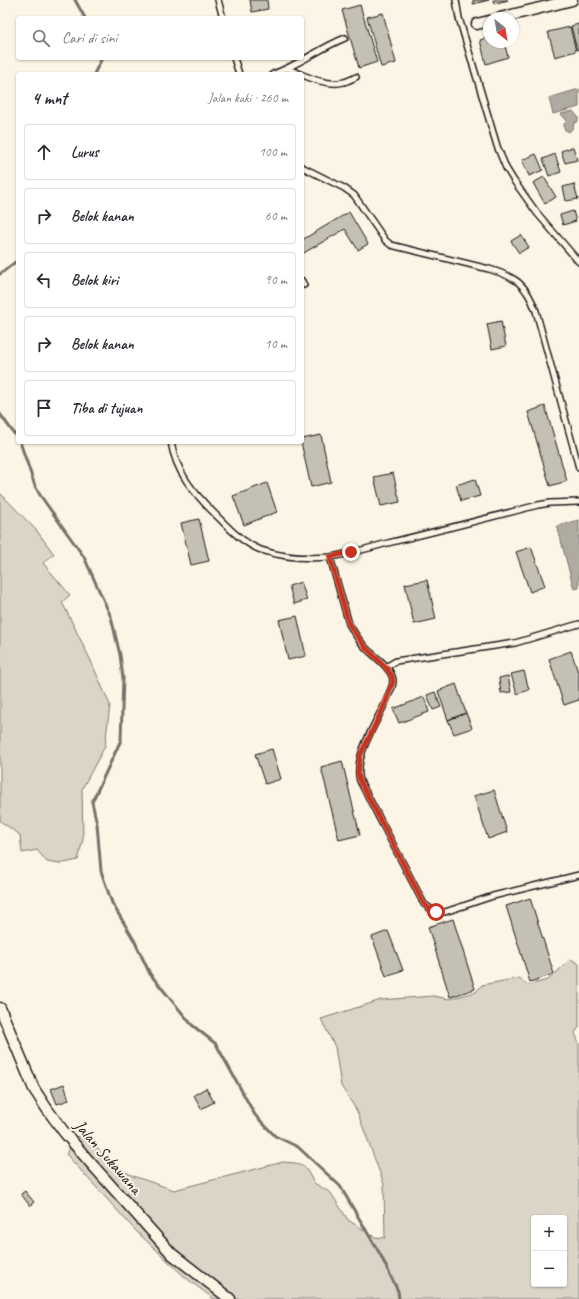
<!DOCTYPE html>
<html lang="id">
<meta charset="utf-8">
<style>
body{margin:0;font-family:Caveat,sans-serif;background:#f2f2f3;color:#2b2b33}
.controls{position:absolute;right:12px;bottom:12px;display:grid;overflow:hidden;border-radius:4px;box-shadow:0 1px 3px #0004}
.controls button{width:36px;height:36px;display:grid;place-items:center;padding:0;border:0;border-bottom:1px solid #e1e1e2;background:#fff;color:#2b2b33;font:20px sans-serif}
.compass{position:absolute;left:483px;top:12px;width:36px;height:36px;border-radius:50%;background:#fff;box-shadow:0 1px 3px #0004;rotate:149deg}
.stop{position:absolute;width:12px;height:12px;margin:-9px;border:3px solid #c8321e;border-radius:50%;background:#fff}
.stop.end{background:#c8321e;border-color:#fff;box-shadow:0 1px 4px #0008}
.list{margin:0;padding:0;list-style:none}
h2{display:flex;justify-content:space-between;align-items:center;height:52px;margin:0;padding:0 16px;font-size:17px}
h2 small{font-size:13px;font-weight:400;color:#7c7c81}
.list li{display:grid;grid-template-columns:26px 1fr auto;gap:12px;align-items:center;box-sizing:border-box;height:56px;margin:0 8px 8px;padding:0 8px;border:1px solid #e1e1e2;border-radius:4px}
.list b{display:block;font-size:15px;white-space:nowrap}
.list em{font-size:13px;font-style:normal;color:#7c7c81}
.icon{flex:none;width:22px;height:22px;fill:none;stroke:currentColor;stroke-width:2;stroke-linecap:round;stroke-linejoin:round}
.map{position:relative;flex:none;width:579px;height:1299px;overflow:hidden}
.search{position:absolute;background:#fff;box-shadow:0 1px 3px #0004;left:16px;top:16px;width:288px;height:44px;display:flex;align-items:center;gap:10px;box-sizing:border-box;padding:0 14px;border-radius:4px;color:#7c7c81;font-size:15px}
.panel{position:absolute;background:#fff;box-shadow:0 1px 3px #0004;left:16px;top:72px;width:288px;height:372px;border-radius:4px}
.map>svg:first-child{display:block}
</style>
<div class="map">
<svg width="579" height="1299" viewBox="0 0 579 1299">
<rect width="100%" height="100%" fill="#fcf5e5"/>
<filter id="ink" filterUnits="userSpaceOnUse"><feTurbulence type="fractalNoise" baseFrequency=".025" numOctaves="2"/><feDisplacementMap in="SourceGraphic" scale="8" xChannelSelector="R" yChannelSelector="G"/><feConvolveMatrix kernelMatrix="1 2 1 2 8 2 1 2 1" color-interpolation-filters="sRGB"/></filter>
<g filter="url(#ink)">
<path fill="#dbd5c8" stroke="#7c7872" fill-rule="evenodd" d="M0,493L37,531L54,554L43,563L70,595L62,602L90,659L110,705L105,746L82,789L83,839L78,860L59,864L47,862L37,850L22,853L20,835L0,821Z
M571,959L579,964V1027L575,1033L579,1043V1299H214L186,1278L136,1231L66,1154L78,1136L96,1146L109,1163L133,1176L174,1190L283,1162L295,1163L305,1167L314,1183L331,1193L348,1220L375,1237L385,1238L384,1184L357,1111L341,1086L335,1047L321,1019L381,1000L433,996L449,999L476,992L482,985L519,978L528,985L548,980ZM534,1218H564V1284H534Z"/>
<path fill="#b0aba1" stroke="#75726c" d="M579,89V107L553,114L549,98Z
M573,111L578,117V121L574,123L573,128L569,132L564,129V124L567,121L561,114Z
M579,520V588L574,589L557,526Z"/>
<g fill="none" stroke-linecap="round" stroke-linejoin="round">
<path stroke="#75726c" stroke-width="3" d="M75,0L85,18
M94,74L102,58
M0,274L18,260
M0,414L18,439
M20,442L35,486L40,495L84,557L111,617L120,655L123,678L121,740L92,802L97,824L101,871L112,903L134,940L150,974L192,1025L216,1044L255,1115L275,1136L298,1147L340,1186L380,1254L398,1291L399,1299"/>
</g>
<path fill="#c4c0b3" stroke="#1c1c1c" d="M250,0H267L268,9L252,12Z
M473,0H489L473,4Z
M493,0H508L494,4Z
M360,5L377,62L359,68L342,10Z
M383,13L396,63L381,67L367,17Z
M579,24V49L577,50L571,26Z
M570,27L576,51L555,57L548,32Z
M489,37V42H504L508,57L486,64L480,40Z
M573,147L577,160L565,163L561,151Z
M536,154L543,170L529,176L522,160Z
M555,154L561,172L549,176L543,159Z
M544,177L556,197L545,204L533,183Z
M574,184L578,199L566,201L563,187Z
M573,211L576,221L563,225L560,215Z
M349,212L368,244L358,250L345,229L302,254V240Z
M521,235L529,247L519,253L511,241Z
M501,321L506,346L492,349L487,324Z
M545,406L567,481L550,486L528,412Z
M321,435L331,482L311,487L301,442L302,439Z
M393,473L400,502L381,506L374,477Z
M475,479L480,496L461,501L456,485Z
M267,483L277,512L244,525L233,496Z
M199,519L209,561L191,565L181,523Z
M531,547L545,586L530,592L516,552Z
M427,580L436,619L414,624L405,584Z
M301,582L307,600L294,604L289,586Z
M297,616L306,656L288,660L279,620Z
M571,651L579,675V700L564,705L549,659Z
M524,671L529,690L517,694L511,674Z
M508,676L511,692L501,693L499,678Z
M456,684L466,713L448,720L438,691Z
M435,692L441,707L433,710L427,695Z
M424,697L429,712L399,723L393,709Z
M466,713L472,728L454,734L448,720Z
M272,749L281,779L265,784L255,754Z
M342,761L360,835L339,840L321,767Z
M494,790L507,832L488,839L474,796Z
M530,898L554,974L530,982L506,906Z
M453,919L475,989L450,997L428,927Z
M388,931L403,970L386,976L372,937Z
M64,1084L69,1100L57,1104L51,1089Z
M206,1088L214,1102L201,1109L194,1095Z
M25,1191L34,1202L30,1206L21,1194Z"/>
<g fill="none" stroke-linecap="round" stroke-linejoin="round">
<defs>
<path id="lane" d="M218,0L223,18
M456,0L459,18L497,146L506,168L514,181L537,213L579,262
M234,58L239,74
M288,69C304,75 326,87 344,82C348,81 352,79 356,77
M273,74C299,65 320,48 345,38
M302,167L344,188L354,195L385,240L391,245L489,269C516,277 526,284 536,311L579,468
M302,281L304,285
M171,442C176,472 193,492 214,513C227,526 242,543 261,550C282,557 307,559 330,557C349,554 369,548 388,543C438,531 488,518 538,505L550,503L579,502
M330,557L349,624C354,633 360,642 367,649C375,657 388,665 392,676C395,684 390,691 387,699C377,722 353,756 360,781L424,904C431,910 436,912 445,912L493,896L579,875
M386,667L396,661L515,643L579,624"/>
<path id="street" d="M500,18L572,0
M477,24L489,21
M0,1008L34,1089L47,1109L64,1132L88,1160L172,1254L230,1299"/>
</defs>
<use href="#lane" stroke="#1c1c1c" stroke-width="8"/>
<use href="#street" stroke="#1c1c1c" stroke-width="13"/>
<use href="#lane" stroke="#fcf5e5" stroke-width="5"/>
<use href="#street" stroke="#fcf5e5" stroke-width="10"/>
</g>
</g>
<g fill="none" stroke-linecap="round" stroke-linejoin="round" filter="url(#ink)">
<path stroke="#c8321e" stroke-width="5" d="M351,552L330,557L349,624L354,632L366,648L386,667L392,676L393,682L385,704L360,756L358,773L360,781L424,904L430,909L436,912"/>
</g>
<g text-anchor="middle" dominant-baseline="central" stroke-width="4" stroke-linejoin="round" paint-order="stroke">
<g font-size="17" fill="#1c1c1c" stroke="#fcf5e5">
<text transform="translate(108 1157) rotate(49)">Jalan Sukawana</text>
</g>
</g>
</svg>
<div class="controls">
<button>+</button>
<button>−</button>
</div>
<svg class="compass" viewBox="-18 -18 36 36"><path d="M0-13l5 13h-10z" fill="#e53935"/><path d="M0 13l5-13h-10z" fill="#7c7c81"/></svg>
<div class="stop" style="left:436px;top:912px"></div>
<div class="stop end" style="left:351px;top:552px"></div>
<div class="search"><svg class="icon" aria-label="search" viewBox="0 0 24 24"><circle cx="10" cy="10" r="6"/><path d="M15 15l6 6"/></svg>Cari di sini</div>
<section class="panel">
<h2>4 mnt<small>Jalan kaki · 260 m</small></h2>
<ul class="list">
<li><svg class="icon" aria-label="ahead" viewBox="0 0 24 24"><path d="M12 20V5M6 11l6-6 6 6"/></svg><div><b>Lurus</b></div><em>100 m</em></li>
<li><svg class="icon" aria-label="right" viewBox="0 0 24 24"><path d="M7 20v-9h11M14 6l5 5-5 5"/></svg><div><b>Belok kanan</b></div><em>60 m</em></li>
<li><svg class="icon" aria-label="left" viewBox="0 0 24 24"><path d="M17 20v-9H6M10 6l-5 5 5 5"/></svg><div><b>Belok kiri</b></div><em>90 m</em></li>
<li><svg class="icon" aria-label="right" viewBox="0 0 24 24"><path d="M7 20v-9h11M14 6l5 5-5 5"/></svg><div><b>Belok kanan</b></div><em>10 m</em></li>
<li><svg class="icon" aria-label="arrive" viewBox="0 0 24 24"><path d="M6 21V4h12l-3 4 3 4H6"/></svg><div><b>Tiba di tujuan</b></div></li>
</ul>
</section>
</div>
